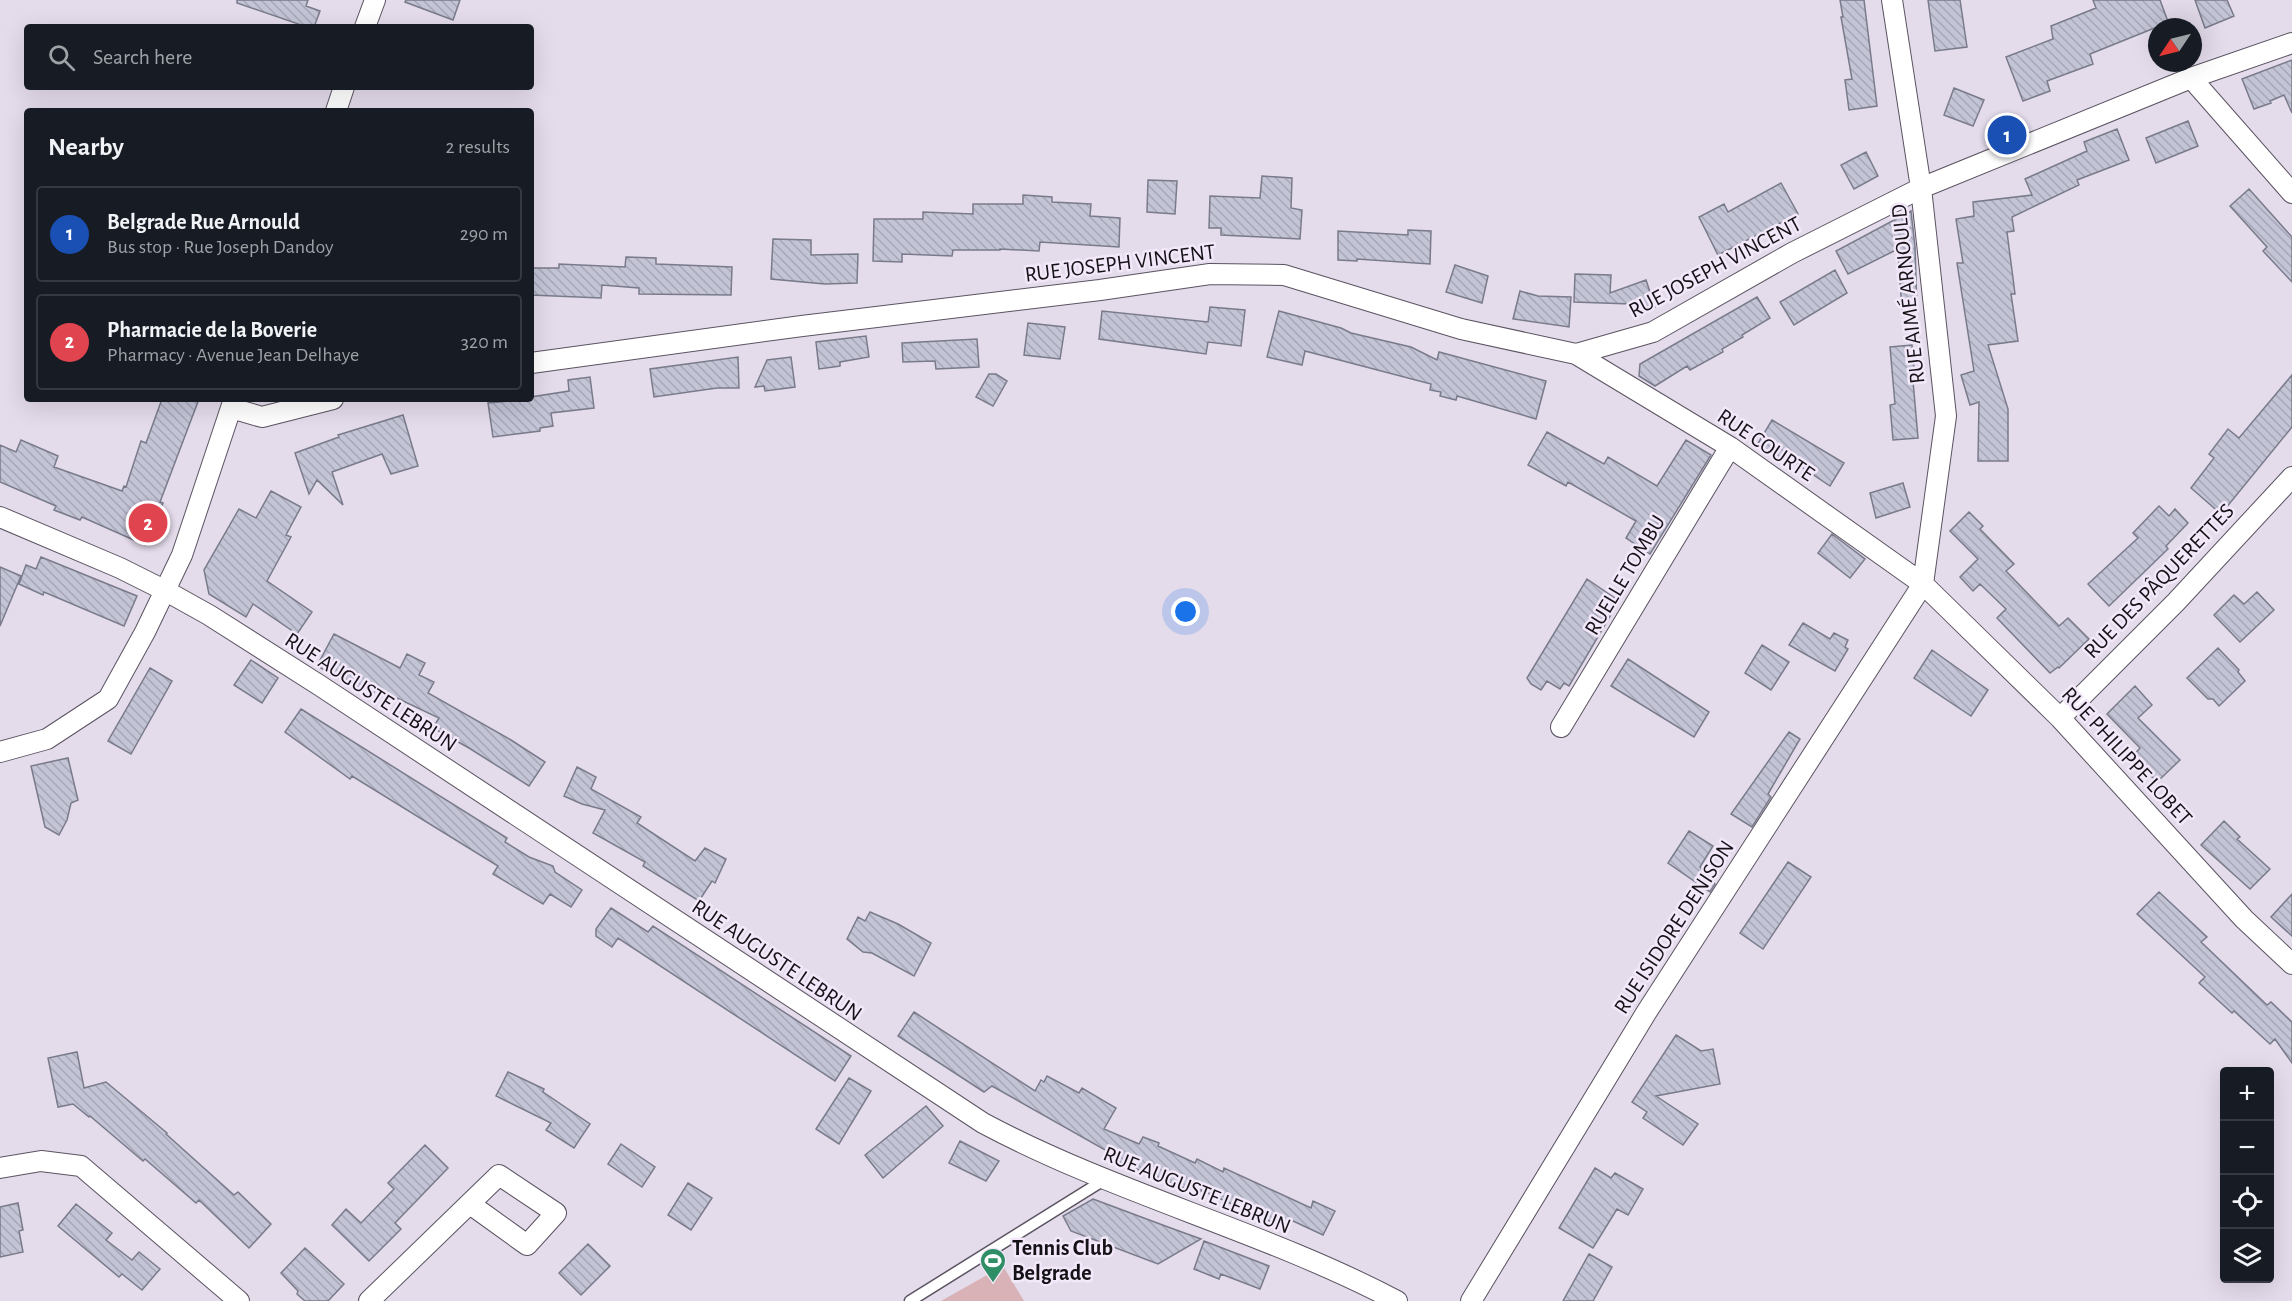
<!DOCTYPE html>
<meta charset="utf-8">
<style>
body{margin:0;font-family:"Alegreya Sans",sans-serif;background:#20242c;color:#f1f3f6}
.controls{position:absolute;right:18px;bottom:18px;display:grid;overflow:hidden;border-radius:6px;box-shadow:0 6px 24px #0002}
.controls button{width:54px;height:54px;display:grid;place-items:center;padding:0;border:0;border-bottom:2px solid #363941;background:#171b24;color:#f1f3f6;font:30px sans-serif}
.compass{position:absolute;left:2148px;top:18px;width:54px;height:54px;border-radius:50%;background:#171b24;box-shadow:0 6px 24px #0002;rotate:235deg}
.you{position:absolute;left:1186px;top:612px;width:21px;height:21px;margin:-15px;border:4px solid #fff;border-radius:50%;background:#1a73e8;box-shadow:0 0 0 9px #1a73e833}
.badge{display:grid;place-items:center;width:39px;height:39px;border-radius:50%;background:#db2777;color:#fff;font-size:20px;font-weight:700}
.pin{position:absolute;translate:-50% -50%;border:3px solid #fff;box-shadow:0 2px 6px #0006}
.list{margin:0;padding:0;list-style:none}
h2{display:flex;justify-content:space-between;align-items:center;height:78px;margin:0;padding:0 24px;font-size:26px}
h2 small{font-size:20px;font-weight:400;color:#9ea1a6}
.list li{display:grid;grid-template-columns:39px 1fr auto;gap:18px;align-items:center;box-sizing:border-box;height:96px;margin:0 12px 12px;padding:0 12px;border:2px solid #363941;border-radius:6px}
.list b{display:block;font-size:22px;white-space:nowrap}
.list p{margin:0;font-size:20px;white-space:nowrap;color:#9ea1a6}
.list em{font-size:20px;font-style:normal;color:#9ea1a6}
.icon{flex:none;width:33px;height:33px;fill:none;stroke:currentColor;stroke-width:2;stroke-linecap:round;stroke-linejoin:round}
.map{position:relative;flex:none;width:2292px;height:1301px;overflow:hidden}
.search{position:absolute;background:#171b24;box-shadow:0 6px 24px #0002;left:24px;top:24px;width:510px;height:66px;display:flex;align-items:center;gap:15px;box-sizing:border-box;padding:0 21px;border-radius:6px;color:#9ea1a6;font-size:22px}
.panel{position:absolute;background:#171b24;box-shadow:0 6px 24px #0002;left:24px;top:108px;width:510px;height:294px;border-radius:6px}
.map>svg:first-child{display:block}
</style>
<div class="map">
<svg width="2292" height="1301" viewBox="0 0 2292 1301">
<defs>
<pattern id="building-back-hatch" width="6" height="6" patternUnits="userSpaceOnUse" patternTransform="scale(1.5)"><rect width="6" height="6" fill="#c3c4d6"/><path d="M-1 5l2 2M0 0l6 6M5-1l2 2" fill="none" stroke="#a7a7b7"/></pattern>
</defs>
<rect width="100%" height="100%" fill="#e4dbeb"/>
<path fill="#d8b2b6" d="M1003,1266L1024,1301H941Z"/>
<path fill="url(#building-back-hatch)" stroke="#797b8b" stroke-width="1.5" d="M237,0H308L306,6L320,11L314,27H307L237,3Z
M406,0H460L453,20L405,2Z
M1840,0H1864L1877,106L1849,110L1845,80L1852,79L1841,17H1843Z
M1928,0H1960L1967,47L1935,51Z
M2093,0H2160L2170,27H2157L2090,54L2093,64L2047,81L2050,91L2023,101L2006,57L2053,39L2051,26L2096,8Z
M2195,0H2227L2234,16L2205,28Z
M2292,60V113L2284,95L2270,101L2271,103L2254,109L2242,79Z
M1954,88L1984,100L1973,126L1944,115Z
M2188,121L2198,146L2156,163L2146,138Z
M2117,129L2129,160L2077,180L2079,185L2012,217L2014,231L2007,232L2015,294H2011L2018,341L1988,345L2008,409V461H1978L1979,402L1970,405L1961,375L1974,371L1957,263H1963L1956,219L1974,216L1973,202L2032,195L2025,179L2087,151L2084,142Z
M1866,152L1878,176L1854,189L1841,165Z
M1262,176L1292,178L1291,208L1302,210L1300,239L1221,235V228H1209L1210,196L1260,198Z
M1148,180L1177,181L1175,214L1147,212Z
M1781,183L1798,214L1718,255L1699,217L1724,204L1728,212Z
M2249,189L2292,237V282L2263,251L2267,247L2230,206Z
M1023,195L1052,197V202L1091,204L1090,216L1120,218L1119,247L1040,242L1039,251L1000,249V250H953L952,256L902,254V262L873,261L874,219H923V212L973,214V204H1023Z
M1911,211L1915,247L1917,310L1902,311L1898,249L1848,274L1836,251Z
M1408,230L1431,231L1430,264L1357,259V261L1338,260V231L1408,235Z
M773,239L811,240V255L858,254L857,283L825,284L771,279Z
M626,257L656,258V264L732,267L731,295L639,294V288L602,285L601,298L531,295V268H559V264L625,267Z
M1455,265L1488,276L1482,303L1446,292Z
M1835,270L1847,293L1794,325L1780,302Z
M1575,274L1611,275L1610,293L1646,280L1655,307L1634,314L1631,304L1574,302Z
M1520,291L1538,296L1571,297L1569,327L1513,319Z
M1757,297L1770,318L1742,335L1743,337L1722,349L1723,352L1690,370L1687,366L1655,386L1639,376L1640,364Z
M1210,307L1245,310L1241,346L1208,342L1206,354L1099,339L1102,311L1208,322Z
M1279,311L1341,328L1351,333L1411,347L1437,360L1439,352L1546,381L1536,419L1457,396L1456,400L1440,396L1441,392L1430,390L1431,384L1305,351L1302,365L1267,357Z
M1028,323L1065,327L1060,359L1024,355Z
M866,336L869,357L840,362V366L819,369L816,342Z
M977,339L979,367L936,369L935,361L903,362L902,343Z
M1912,345L1915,380L1913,381L1918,438L1893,440L1890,405L1895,404L1890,347Z
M738,357L739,388H717L654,397L650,369Z
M791,357L795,387L765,391L764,386L755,387L767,360Z
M989,374H996L1007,381L993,406L976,397Z
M2292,375V427L2221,514L2191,488L2214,458L2209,454L2228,429L2239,438Z
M590,377L594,408L551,413L553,426L540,428V431L493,437L488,403L531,399V397L569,391L568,380Z
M162,399H199L160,502L163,503L145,545L82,517L80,520L54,510L56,506L0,482V445L16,452L21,440L58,456L54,467L122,491L124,486L126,487L141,441L146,443Z
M403,415L418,466L391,474L382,454L332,472L343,505L317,480L309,494L295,453L339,437L338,435Z
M1772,420L1844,463L1830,486L1791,460L1788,465L1757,445Z
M1547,432L1604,464L1608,457L1657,486L1686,440L1711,455L1650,554L1626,538L1636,521L1568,482L1566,486L1528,465Z
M1903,483L1910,507L1876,518L1870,493Z
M271,491L301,507L286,535L291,537L267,581L312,612L297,634L253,604L246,617L209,594L204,570L239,509L256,518Z
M2159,506L2169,516L2175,509L2188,523L2166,546L2168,549L2109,606L2088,584L2138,538L2133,533Z
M1969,512L1983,526L1980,529L2014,564L2006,571L2059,626L2068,618L2089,639L2059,668L2058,667L2050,673L1997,618L2006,609L1980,584L1973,591L1960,577L1978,559L1950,531Z
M1832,534L1865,559L1850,578L1818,553Z
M41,557L137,596L124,626L44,592L43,595L19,584L26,565L36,569Z
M0,567L21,576L0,626Z
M1587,579L1619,601L1569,686L1564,683L1560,689L1547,681L1541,690L1531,684L1527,678Z
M2257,592L2274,610L2240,642L2214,615L2234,595L2244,604Z
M1803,623L1830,639L1834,633L1848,640L1845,647L1848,649L1835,671L1789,645Z
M334,634L400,668L407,654L425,663L419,675L434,682L428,693L511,740L545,762L529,786L469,748L433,728L439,718L376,688L372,696L317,666Z
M1762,645L1789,662L1771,690L1745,673Z
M2218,648L2239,670L2238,672L2245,681L2219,706L2213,699H2208L2187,678Z
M1932,650L1988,690L1971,716L1914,678Z
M1628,659L1709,712L1694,737L1611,686Z
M251,660L278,678L262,703L234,685Z
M150,668L172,681L131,754L108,741Z
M2135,686L2152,705L2138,718L2180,760L2157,782L2132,757L2140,748L2107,714Z
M301,709L507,838L505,842L529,857L553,866L555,872L582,890L571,907L550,894L543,904L493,874L498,866L352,776L350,779L285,732Z
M1789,732L1800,739L1768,794L1771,797L1752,827L1731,814Z
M68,758L78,800L71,803L67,820L59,835L45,827L31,766Z
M577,767L596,777L591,789L641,817L637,823L695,861L705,848L726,859L715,883L712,881L699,901L643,866L645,862L593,833L605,810L582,804L564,796Z
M2224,821L2240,837L2237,839L2270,869L2250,889L2201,845Z
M1689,831L1713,846L1700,867L1715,884L1710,892L1668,863Z
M1788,862L1811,877L1763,949L1740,933Z
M2159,892L2207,937L2201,942L2267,1005L2271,1002L2292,1022V1063L2275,1039L2270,1044L2234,1011L2232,1013L2199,983L2205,977L2137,914Z
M2292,894V936L2271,917Z
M611,908L648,932L653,926L851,1056L835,1081L618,938L612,947L596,936V929Z
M870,912L898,924L931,943L914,976L872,953L863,952L847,939L858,917L865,921Z
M914,1012L1035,1091L1041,1080L1044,1082L1047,1076L1079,1093L1082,1088L1116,1108L1104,1129L1139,1144L1143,1137L1159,1143L1158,1146L1195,1163L1197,1159L1223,1172L1224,1168L1311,1208L1313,1201L1335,1211L1323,1235L1291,1220L1287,1229L1201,1190L1199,1194L1114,1160L1116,1156L992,1086L984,1092L898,1036Z
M1676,1035L1701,1051L1713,1049L1720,1084L1656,1096L1698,1124L1683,1145L1643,1118L1647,1112L1632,1102Z
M77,1052L84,1088L106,1082L167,1133L166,1134L234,1195L238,1192L271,1224L249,1248L199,1200L196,1203L145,1159L143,1161L90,1116L89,1117L73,1104L58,1107L48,1058Z
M508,1072L544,1089L543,1092L590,1124L574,1148L546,1130L551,1123L496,1096Z
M849,1078L871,1091L839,1144L816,1129Z
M926,1106L943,1126L883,1178L865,1155Z
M960,1141L999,1161L986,1181L949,1163Z
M621,1144L655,1167L642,1187L608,1164Z
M425,1145L448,1168L395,1223L401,1229L369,1261L332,1225L346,1209L361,1223L394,1189L388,1183Z
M1595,1168L1611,1178L1615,1173L1643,1189L1628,1215L1617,1209L1593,1248L1559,1228Z
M688,1183L712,1198L691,1230L668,1215Z
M1093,1199L1168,1227L1201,1239L1158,1264L1071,1231L1063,1216Z
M18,1203L23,1230L19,1231L23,1252L0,1257V1207Z
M76,1204L112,1233L106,1240L132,1260L139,1252L160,1269L142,1290L122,1274L119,1277L58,1226Z
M1204,1241L1269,1266L1260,1289L1221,1274L1219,1279L1194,1269Z
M588,1244L610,1266L581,1295L559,1273Z
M305,1248L344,1284L328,1301H305L297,1294L298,1291L281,1273Z
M1589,1254L1612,1267L1593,1301H1563Z"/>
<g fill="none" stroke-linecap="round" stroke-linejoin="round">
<defs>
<path id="service" d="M910,1301L1104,1180"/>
<path id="minor" d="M365,27L375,0
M2191,78L2292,193
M336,111L344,87
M1576,354L1730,447L1923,584L2060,718L2244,919L2292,964
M531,363L802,326L1100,290L1210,274L1284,275L1461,329L1576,354L1653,332L1792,253L1921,188L2191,78L2292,43
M231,408L262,417L333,399
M0,517L120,568L166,591L209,615L319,685L983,1123C1116,1194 1264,1231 1397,1301
M2060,718L2176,602L2292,477
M1561,727L1730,447
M0,752L47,739L108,699L145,632L182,555L234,399
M0,1168L41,1161L81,1166L239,1301
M369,1301L499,1175L556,1213L527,1245L470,1204
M1471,1301L1646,1013L1923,584L1946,416L1921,188L1892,0"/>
</defs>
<use href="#service" stroke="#5b5361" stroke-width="13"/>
<use href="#minor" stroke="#5b5361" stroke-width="22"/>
<use href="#service" stroke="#fff" stroke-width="10"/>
<use href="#minor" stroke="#fff" stroke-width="20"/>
</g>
<defs>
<symbol id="stadium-pin" viewBox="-11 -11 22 30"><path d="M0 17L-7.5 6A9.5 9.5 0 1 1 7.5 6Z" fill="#308e67" stroke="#f2e8f9"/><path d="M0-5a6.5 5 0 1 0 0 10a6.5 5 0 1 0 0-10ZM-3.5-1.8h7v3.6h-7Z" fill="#fff"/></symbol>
</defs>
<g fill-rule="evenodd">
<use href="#stadium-pin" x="978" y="1246" width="30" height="40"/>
</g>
<g text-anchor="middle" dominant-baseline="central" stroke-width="5" stroke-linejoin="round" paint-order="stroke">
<g font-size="22" fill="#151217" stroke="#f2e8f9">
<text transform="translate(1120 263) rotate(-7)">RUE JOSEPH VINCENT</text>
<text transform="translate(1715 267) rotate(-28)">RUE JOSEPH VINCENT</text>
<text transform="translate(1908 294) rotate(-96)">RUE AIMÉ ARNOULD</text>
<text transform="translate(1766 445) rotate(34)">RUE COURTE</text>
<text transform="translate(1625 575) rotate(-59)">RUELLE TOMBU</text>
<text transform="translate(2159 581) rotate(-46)">RUE DES PÂQUERETTES</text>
<text transform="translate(371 692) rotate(33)">RUE AUGUSTE LEBRUN</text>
<text transform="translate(2127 756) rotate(47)">RUE PHILIPPE LOBET</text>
<text transform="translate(1674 927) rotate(-57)">RUE ISIDORE DENISON</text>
<text transform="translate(777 960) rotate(34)">RUE AUGUSTE LEBRUN</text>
<text transform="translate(1197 1190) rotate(22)">RUE AUGUSTE LEBRUN</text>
</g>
<g font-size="22" font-weight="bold" fill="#151217" stroke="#f2e8f9" text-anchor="start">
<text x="1012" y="1248">Tennis Club<tspan x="1012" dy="25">Belgrade</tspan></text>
</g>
</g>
</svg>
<div class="controls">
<button>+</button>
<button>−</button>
<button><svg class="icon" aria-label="locate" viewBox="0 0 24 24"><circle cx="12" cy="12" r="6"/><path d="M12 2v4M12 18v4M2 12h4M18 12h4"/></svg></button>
<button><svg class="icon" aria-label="layers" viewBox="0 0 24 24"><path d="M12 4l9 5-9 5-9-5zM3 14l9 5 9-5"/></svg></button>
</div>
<svg class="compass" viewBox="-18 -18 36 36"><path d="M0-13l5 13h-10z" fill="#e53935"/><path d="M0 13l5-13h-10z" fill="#9ea1a6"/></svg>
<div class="you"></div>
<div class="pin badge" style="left:2007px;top:135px;background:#1a4fb4">1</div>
<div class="pin badge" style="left:148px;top:523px;background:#e0444e">2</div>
<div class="search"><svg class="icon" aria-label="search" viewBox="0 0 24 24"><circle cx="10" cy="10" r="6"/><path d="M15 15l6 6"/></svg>Search here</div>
<section class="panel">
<h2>Nearby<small>2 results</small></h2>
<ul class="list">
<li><span class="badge" style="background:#1a4fb4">1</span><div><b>Belgrade Rue Arnould</b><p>Bus stop · Rue Joseph Dandoy</p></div><em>290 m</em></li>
<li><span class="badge" style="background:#e0444e">2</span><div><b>Pharmacie de la Boverie</b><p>Pharmacy · Avenue Jean Delhaye</p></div><em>320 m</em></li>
</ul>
</section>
</div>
